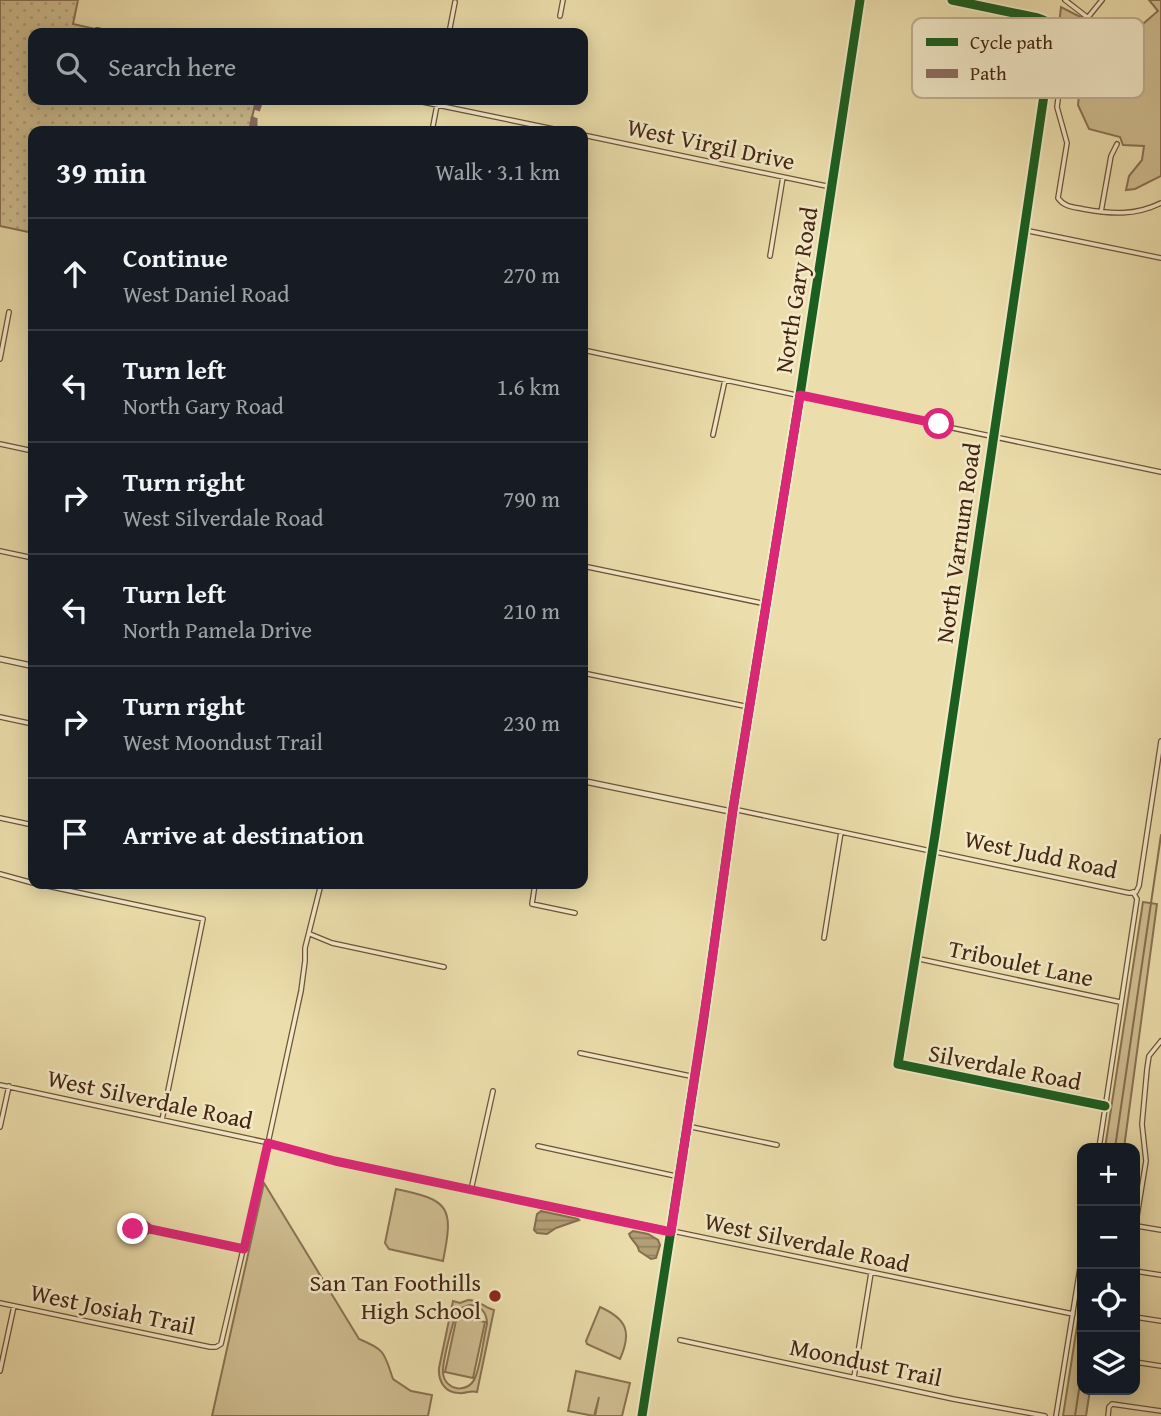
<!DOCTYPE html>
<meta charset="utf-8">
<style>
body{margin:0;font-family:"Gentium Book Plus",serif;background:#20242c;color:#f1f3f6}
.controls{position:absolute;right:21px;bottom:21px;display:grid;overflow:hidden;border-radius:14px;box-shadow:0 4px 18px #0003}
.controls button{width:63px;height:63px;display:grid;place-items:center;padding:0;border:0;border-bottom:2px solid #363941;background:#171b24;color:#f1f3f6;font:35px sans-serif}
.stop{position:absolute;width:21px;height:21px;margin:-16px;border:5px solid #db2777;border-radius:50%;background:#fff}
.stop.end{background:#db2777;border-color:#fff;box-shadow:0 2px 7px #0008}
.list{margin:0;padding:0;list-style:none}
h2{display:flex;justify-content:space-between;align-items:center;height:91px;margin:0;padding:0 28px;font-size:30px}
h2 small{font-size:23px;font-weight:400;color:#9ea1a6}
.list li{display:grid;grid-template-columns:46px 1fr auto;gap:21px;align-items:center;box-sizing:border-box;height:112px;padding:0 28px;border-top:2px solid #363941}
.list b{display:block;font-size:26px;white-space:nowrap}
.list p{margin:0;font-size:23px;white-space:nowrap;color:#9ea1a6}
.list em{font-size:23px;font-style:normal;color:#9ea1a6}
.icon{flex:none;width:38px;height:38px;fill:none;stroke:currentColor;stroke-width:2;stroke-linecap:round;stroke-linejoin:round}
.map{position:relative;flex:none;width:1161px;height:1416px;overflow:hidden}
.search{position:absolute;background:#171b24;box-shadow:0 4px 18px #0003;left:28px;top:28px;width:560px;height:77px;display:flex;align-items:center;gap:18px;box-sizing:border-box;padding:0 24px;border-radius:14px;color:#9ea1a6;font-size:26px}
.panel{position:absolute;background:#171b24;box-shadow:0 4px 18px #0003;left:28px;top:126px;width:560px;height:763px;border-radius:14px}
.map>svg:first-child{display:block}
</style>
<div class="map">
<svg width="1161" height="1416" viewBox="0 0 1161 1416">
<defs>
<pattern id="park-dots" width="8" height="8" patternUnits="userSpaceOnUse" patternTransform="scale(1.75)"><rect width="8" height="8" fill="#d0bf92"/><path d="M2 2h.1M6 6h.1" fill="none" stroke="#b4a47d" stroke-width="1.8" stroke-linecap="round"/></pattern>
<pattern id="water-rules" width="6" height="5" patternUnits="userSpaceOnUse" patternTransform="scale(1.75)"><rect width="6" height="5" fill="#b39f77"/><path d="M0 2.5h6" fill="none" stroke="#938160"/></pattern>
</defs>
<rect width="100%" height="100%" fill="#ecdeac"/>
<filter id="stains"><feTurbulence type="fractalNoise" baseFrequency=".00286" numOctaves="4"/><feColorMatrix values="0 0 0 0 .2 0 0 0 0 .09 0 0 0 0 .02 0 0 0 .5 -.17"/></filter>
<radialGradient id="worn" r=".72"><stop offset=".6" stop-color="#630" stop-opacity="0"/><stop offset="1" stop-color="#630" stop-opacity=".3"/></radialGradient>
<path fill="#d0bf92" stroke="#8a7252" stroke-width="2" fill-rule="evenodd" d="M1149,0H1161V176L1135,189L1126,190L1129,176L1142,160L1144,146L1123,145L1120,137L1089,129L1078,105L1082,67L1055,63L1061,7L1104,29L1120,20L1144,23L1158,11Z
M1143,902L1157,904L1124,1148H1105Z
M264,1183L359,1339C386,1350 384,1353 393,1379L411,1391L432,1395L428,1416H212Z
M396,1189C450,1200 454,1207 443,1261L389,1249L385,1243Z
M1082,1294V1390H1090L1086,1416H1063Z
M468,1300C480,1300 484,1308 494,1310L477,1392C469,1390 466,1394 459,1393C445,1393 438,1381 439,1368L453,1301L460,1303ZM469,1305C481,1305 487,1313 487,1324C483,1340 481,1364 475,1378C468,1394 445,1391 443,1373C442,1363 452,1326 456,1314L459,1309Z
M600,1307C627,1319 632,1332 620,1359L587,1344L586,1341Z
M457,1316L485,1322L473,1378L445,1372Z
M576,1371L630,1383L622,1416H595L599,1397L594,1416L568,1411Z"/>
<path fill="url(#park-dots)" stroke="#8a7252" stroke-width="2" d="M0,0H78L73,24L113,33H33V100H256L249,131H33V233L0,226Z"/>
<path fill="url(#water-rules)" stroke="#876e4e" stroke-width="2" d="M541,1211L578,1219L579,1220L556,1228L547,1234L537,1233L534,1230L537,1214Z
M633,1231L648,1234L658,1240L660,1245L656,1258L651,1259L639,1251C638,1243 631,1241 629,1234Z"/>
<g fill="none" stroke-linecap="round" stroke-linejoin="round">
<path stroke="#876e4e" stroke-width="2" d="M1115,1148L1161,835
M1075,1416L1082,1370"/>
<defs>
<path id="minor" d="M952,0L1038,18C1048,21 1052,24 1053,34L935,835L898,1064L1105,1106
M1065,0L1087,17
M1102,0L1068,42L1064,52L1057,107L1067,143L1058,198C1064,207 1074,207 1083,209C1111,214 1135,216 1161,203
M560,16L563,0
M97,30L110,33
M449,33L455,2
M413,100L563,131
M432,131L437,105
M583,135L831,187
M1101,212L1111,156L1117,144
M1024,230L1161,258
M770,256L783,177
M583,350L1161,472
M0,359L9,312
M713,435L725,380
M0,444L33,451
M0,551L33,558
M583,566L766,604
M583,673L749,707
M0,717L33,724
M733,809L1129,893L1136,892L1139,886L1161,741
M0,818L33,825
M0,874L33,883
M38,884L203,919L162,1120
M535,884L532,904L575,913
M310,934L332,943L444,967
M824,938L841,832
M915,958L1120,1002
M1161,1041L1149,1056L1147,1069L1142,1124L1146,1161L1136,1222L1137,1226L1161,1230
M580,1053L695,1077
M0,1085L274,1144L335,1161L1073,1314
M687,1126L777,1145
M0,1127L9,1086
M538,1146L680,1177
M1099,1148L1137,899L1133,892
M471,1190L493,1091
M151,1229L140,1222L134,1224C132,1229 133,1235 138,1237L151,1229L244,1249
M1135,1271L1161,1275
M0,1303L210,1347H216L221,1344L268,1143L301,991L305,961V948L321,884
M1135,1317L1161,1321
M680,1340L953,1399L1045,1416
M1135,1362L1161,1366
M0,1371L14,1306
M854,1377L871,1273
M1056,1416L1082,1256
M1108,1416L1109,1407L1112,1404L1161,1411"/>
<path id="tertiary" d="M0,659L33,666
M583,781L733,812
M642,1416L703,1024L733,809L800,395L860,0"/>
</defs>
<use href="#minor" stroke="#6f5338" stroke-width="6"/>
<use href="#tertiary" stroke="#6f5338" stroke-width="7"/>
<use href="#minor" stroke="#f3eac9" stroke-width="3.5"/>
<use href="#tertiary" stroke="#f3eac9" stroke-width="4.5"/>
<path stroke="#8d6e63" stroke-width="7" stroke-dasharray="14 7" stroke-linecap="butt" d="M254,131V118L260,100"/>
<defs>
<path id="cycleway" d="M952,0L1038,18C1048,21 1052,24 1053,34L935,835L898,1064L1105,1106
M642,1416L703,1024L733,809L800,395L860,0"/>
</defs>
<use href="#cycleway" stroke="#f3eac9" stroke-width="13"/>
<use href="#cycleway" stroke="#1b5e20" stroke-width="9"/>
</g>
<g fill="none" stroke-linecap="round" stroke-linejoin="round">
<path stroke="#db2777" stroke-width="9" d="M133,1229L134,1224L140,1222L150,1229L244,1249L268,1143L335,1161L671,1232L710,975L733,809L800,395L939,424"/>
</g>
<circle fill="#8f2418" stroke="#f3eac9" stroke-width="2.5" cx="495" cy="1296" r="7"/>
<g text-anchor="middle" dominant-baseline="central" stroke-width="5" stroke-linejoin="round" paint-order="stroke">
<g font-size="24" fill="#452511" stroke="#f3eac9">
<text transform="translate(711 144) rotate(12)">West Virgil Drive</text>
<text transform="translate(796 290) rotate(-81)">North Gary Road</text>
<text transform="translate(958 543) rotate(-82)">North Varnum Road</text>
<text transform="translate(1041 854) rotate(12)">West Judd Road</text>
<text transform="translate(1021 963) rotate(12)">Triboulet Lane</text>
<text transform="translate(1005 1067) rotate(11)">Silverdale Road</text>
<text transform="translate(150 1099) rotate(12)">West Silverdale Road</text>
<text transform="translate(807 1242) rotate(12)">West Silverdale Road</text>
<text transform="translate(113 1309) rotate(12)">West Josiah Trail</text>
<text transform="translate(866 1362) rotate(12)">Moondust Trail</text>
</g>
<g font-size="24" fill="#452511" stroke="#f3eac9" text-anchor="end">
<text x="481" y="1282">San Tan Foothills<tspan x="481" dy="28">High School</tspan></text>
</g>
</g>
<rect x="912" y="18" width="232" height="80" rx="10" fill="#f3eac9" stroke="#bfaf92" stroke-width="2"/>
<rect x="926" y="38" width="32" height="8" fill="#1b5e20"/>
<rect x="926" y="69" width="32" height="9" fill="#8d6e63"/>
<g font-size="19" fill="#452511">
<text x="970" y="49">Cycle path</text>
<text x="970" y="80">Path</text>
</g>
<rect width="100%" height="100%" filter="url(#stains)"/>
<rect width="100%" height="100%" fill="url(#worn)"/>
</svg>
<div class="controls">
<button>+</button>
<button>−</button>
<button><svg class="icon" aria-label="locate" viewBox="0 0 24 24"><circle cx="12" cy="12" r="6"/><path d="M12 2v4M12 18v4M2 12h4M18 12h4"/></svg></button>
<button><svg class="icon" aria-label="layers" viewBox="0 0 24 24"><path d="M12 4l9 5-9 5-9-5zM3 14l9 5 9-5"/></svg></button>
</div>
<div class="stop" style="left:939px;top:424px"></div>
<div class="stop end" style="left:133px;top:1229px"></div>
<div class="search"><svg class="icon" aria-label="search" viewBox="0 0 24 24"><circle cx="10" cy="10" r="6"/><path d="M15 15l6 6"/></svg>Search here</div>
<section class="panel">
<h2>39 min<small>Walk · 3.1 km</small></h2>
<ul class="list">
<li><svg class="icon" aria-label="ahead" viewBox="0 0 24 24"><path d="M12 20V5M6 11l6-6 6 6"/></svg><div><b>Continue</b><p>West Daniel Road</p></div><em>270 m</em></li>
<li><svg class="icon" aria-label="left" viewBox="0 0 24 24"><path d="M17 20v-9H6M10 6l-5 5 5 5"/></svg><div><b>Turn left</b><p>North Gary Road</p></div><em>1.6 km</em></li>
<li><svg class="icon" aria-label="right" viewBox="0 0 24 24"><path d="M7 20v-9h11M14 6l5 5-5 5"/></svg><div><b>Turn right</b><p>West Silverdale Road</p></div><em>790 m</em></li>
<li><svg class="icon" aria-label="left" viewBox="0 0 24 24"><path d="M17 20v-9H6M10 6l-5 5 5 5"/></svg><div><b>Turn left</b><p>North Pamela Drive</p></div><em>210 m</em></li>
<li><svg class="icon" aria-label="right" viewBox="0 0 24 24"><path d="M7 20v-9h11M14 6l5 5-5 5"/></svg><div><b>Turn right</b><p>West Moondust Trail</p></div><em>230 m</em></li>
<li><svg class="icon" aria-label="arrive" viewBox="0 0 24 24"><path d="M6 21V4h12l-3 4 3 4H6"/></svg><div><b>Arrive at destination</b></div></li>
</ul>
</section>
</div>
